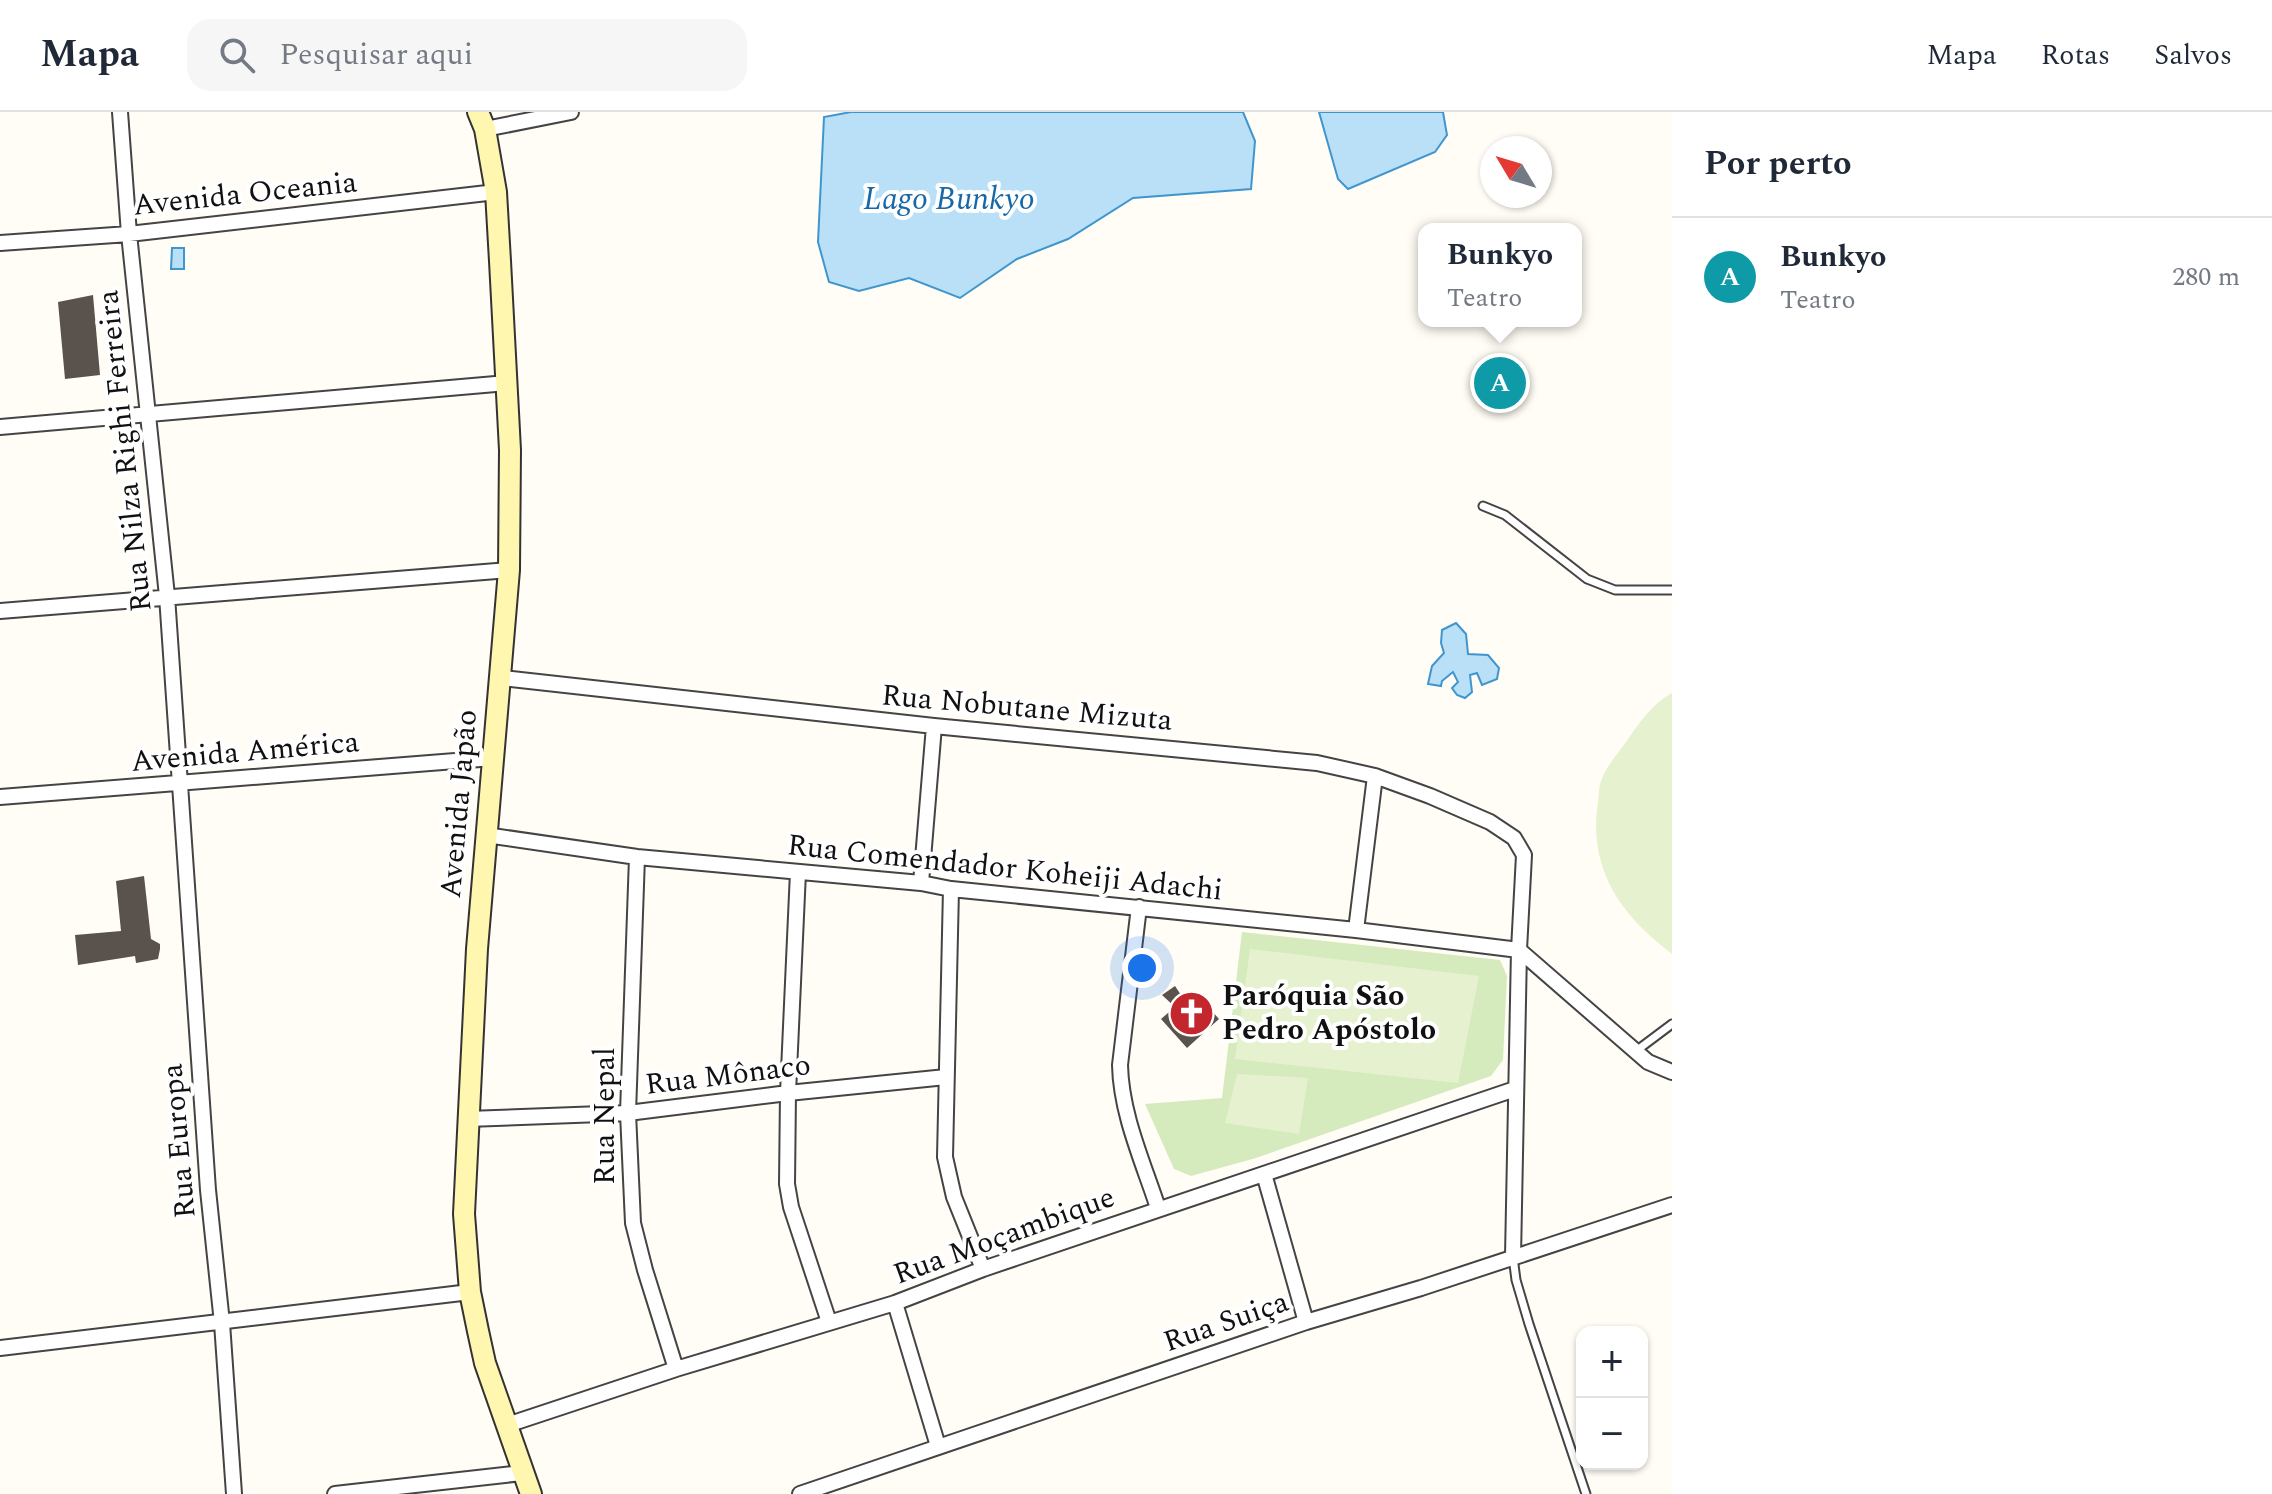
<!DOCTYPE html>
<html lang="pt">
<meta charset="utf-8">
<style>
body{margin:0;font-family:Spectral,serif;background:#f6f6f7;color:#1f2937}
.controls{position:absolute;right:24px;bottom:24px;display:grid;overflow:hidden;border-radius:16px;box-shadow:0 2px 6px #0004}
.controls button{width:72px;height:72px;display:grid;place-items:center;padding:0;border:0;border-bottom:2px solid #e0e1e3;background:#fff;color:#1f2937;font:40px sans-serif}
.compass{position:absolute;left:1480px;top:24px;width:72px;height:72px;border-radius:50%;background:#fff;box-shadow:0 2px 6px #0004;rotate:308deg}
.you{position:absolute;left:1142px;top:856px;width:28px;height:28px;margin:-20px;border:6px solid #fff;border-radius:50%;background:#1a73e8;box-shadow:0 0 0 12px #1a73e833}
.badge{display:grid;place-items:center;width:52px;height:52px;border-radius:50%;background:#0b8043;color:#fff;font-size:26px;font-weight:700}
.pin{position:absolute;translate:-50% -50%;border:4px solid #fff;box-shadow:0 2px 8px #0006}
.popup{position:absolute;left:1418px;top:111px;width:164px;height:104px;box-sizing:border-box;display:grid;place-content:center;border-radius:16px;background:#fff;filter:drop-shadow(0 2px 6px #0005);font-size:26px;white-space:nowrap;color:#747a83}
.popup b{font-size:30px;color:#1f2937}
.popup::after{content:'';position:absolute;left:50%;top:100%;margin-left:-16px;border:16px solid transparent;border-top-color:#fff}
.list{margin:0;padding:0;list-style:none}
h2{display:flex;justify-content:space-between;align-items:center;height:104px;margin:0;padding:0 32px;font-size:34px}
h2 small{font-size:26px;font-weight:400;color:#747a83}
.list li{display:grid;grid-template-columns:52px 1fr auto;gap:24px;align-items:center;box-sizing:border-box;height:120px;padding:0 32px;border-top:2px solid #e0e1e3}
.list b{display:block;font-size:30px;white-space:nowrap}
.list p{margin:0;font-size:26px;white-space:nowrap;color:#747a83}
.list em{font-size:26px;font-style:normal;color:#747a83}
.icon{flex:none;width:44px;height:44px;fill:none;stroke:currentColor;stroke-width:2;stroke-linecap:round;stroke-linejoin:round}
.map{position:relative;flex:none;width:1672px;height:1382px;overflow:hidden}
header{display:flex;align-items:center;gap:48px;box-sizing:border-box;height:112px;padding:0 40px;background:#fff;border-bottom:2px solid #e0e1e3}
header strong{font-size:38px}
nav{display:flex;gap:44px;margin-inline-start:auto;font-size:28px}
.search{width:560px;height:72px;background:#f6f6f7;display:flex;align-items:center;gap:20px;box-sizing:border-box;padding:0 28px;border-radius:24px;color:#747a83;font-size:30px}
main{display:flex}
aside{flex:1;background:#fff}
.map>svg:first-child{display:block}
</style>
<header>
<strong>Mapa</strong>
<div class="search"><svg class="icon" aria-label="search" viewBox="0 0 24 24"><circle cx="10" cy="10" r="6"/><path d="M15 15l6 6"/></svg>Pesquisar aqui</div>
<nav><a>Mapa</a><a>Rotas</a><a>Salvos</a></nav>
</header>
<main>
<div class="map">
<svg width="1672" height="1382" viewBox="0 0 1672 1382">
<rect width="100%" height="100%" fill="#fffdf5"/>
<path fill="#d5ebbd" d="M1242,820L1500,848L1507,864L1503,948L1491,964L1256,1046L1191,1064L1174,1057L1145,992L1222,986Z"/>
<path fill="#e6f2cf" d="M1672,581V842C1623,805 1590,761 1597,697C1599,687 1598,675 1602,666C1607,654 1618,641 1626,630C1638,612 1653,591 1672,581Z
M1250,837L1479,864L1458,971L1235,947Z
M1237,962L1308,966L1299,1022L1225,1011Z"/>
<path fill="#b9e0f7" stroke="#3f96cf" stroke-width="2" d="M851,0H1243L1255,29L1251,77L1133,86L1068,127L1017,147L960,186L909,166L859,179L829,170L818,130L824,5Z
M1319,0H1443L1447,23L1435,40L1348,77L1338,67Z
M172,136H184V157H171Z
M1456,511L1466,522L1468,542L1488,543L1499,556L1497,567L1482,573L1477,561L1470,563L1472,580L1465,586L1457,583L1452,576L1458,570L1453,560L1442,569L1441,574L1428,572L1432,554L1444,541L1441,531L1442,518Z"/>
<path fill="#5a524d" d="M93,183L100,263L65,267L58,190Z
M144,764L151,827L160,832V837L158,847L136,851L135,844L78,853L75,823L121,819L116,769Z
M1175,874L1183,886L1195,880L1219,907L1187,936L1161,907L1175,895L1162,883Z"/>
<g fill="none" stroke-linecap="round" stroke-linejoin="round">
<defs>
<path id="lane" d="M1483,394L1505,403L1587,467L1615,478H1672
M1636,939L1672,912
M1513,1145L1516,1168L1529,1212L1586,1382"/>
<path id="street" d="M120,0L129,122L167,484L208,1078L222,1211L234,1382
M485,17L571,0
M0,131L129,122L496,80
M0,315L507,271
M0,499L509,458
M502,566L934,614L1317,651L1375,664L1430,684L1490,710L1514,726L1524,743L1519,838L1513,1145
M0,685L493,646
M486,723L637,745L921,771L951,777L1356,818L1519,838
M637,745L628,1001L633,1111L645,1158L676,1257
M798,760L788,981L787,1072L791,1095L829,1210
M921,771L934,614
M951,777L945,1045L954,1085L983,1157
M1139,795L1120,953C1121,1002 1143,1050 1158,1096
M1356,818L1375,664
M1519,838L1648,950L1672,960
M467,1007L628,1001L788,981L946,965
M1264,1062L1306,1210
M895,1191L938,1334
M0,1236L470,1180
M507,1313L676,1257L895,1191L983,1157L1515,977
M335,1382L522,1361
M800,1382L1306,1210L1421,1176L1672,1093"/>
<path id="secondary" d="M478,0L485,17L496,80L500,149L510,338L509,458L477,837L464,1102L470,1180L478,1219L485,1251L531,1382"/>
</defs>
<use href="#lane" stroke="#444" stroke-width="11"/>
<use href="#street" stroke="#444" stroke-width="18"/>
<use href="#secondary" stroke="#333" stroke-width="24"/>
<use href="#lane" stroke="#fff" stroke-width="7"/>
<use href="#street" stroke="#fff" stroke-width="14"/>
<use href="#secondary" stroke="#fff6b0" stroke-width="20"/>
</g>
<defs>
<symbol id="church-disc" viewBox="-11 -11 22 22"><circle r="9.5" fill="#c4262e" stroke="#fff"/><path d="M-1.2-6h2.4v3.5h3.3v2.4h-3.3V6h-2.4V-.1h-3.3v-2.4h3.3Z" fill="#fff"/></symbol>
</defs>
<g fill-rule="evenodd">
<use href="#church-disc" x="1166" y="876" width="51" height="51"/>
</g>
<g text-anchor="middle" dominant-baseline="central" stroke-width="8" stroke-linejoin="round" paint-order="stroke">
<g font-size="30" fill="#111" stroke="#fff">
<text transform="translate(245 82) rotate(-6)">Avenida Oceania</text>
<text transform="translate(125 339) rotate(-96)">Rua Nilza Righi Ferreira</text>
<text transform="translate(1027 596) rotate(5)">Rua Nobutane Mizuta</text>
<text transform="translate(245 640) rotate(-5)">Avenida América</text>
<text transform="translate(459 692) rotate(-85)">Avenida Japão</text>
<text transform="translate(1005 756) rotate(6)">Rua Comendador Koheiji Adachi</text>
<text transform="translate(728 963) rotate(-7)">Rua Mônaco</text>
<text transform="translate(605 1004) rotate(-90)">Rua Nepal</text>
<text transform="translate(179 1029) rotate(-95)">Rua Europa</text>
<text transform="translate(1004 1124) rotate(-20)">Rua Moçambique</text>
<text transform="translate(1226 1210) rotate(-19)">Rua Suiça</text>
</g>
<g font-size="30" font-weight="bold" fill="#111" stroke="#fff" text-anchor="start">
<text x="1222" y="884">Paróquia São<tspan x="1222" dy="34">Pedro Apóstolo</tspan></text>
</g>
<g font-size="32" font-style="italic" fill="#1768a6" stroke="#fff">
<text x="949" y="87">Lago Bunkyo</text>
</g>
</g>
</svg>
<div class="controls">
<button>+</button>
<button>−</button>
</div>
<svg class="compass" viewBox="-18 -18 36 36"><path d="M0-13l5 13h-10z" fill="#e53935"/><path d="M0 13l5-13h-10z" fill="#747a83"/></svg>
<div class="you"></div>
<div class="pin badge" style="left:1500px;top:271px;background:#0f9aa8">A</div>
<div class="popup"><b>Bunkyo</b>Teatro</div>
</div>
<aside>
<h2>Por perto<small></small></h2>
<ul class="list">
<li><span class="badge" style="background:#0f9aa8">A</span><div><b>Bunkyo</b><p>Teatro</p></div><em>280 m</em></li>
</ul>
</aside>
</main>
